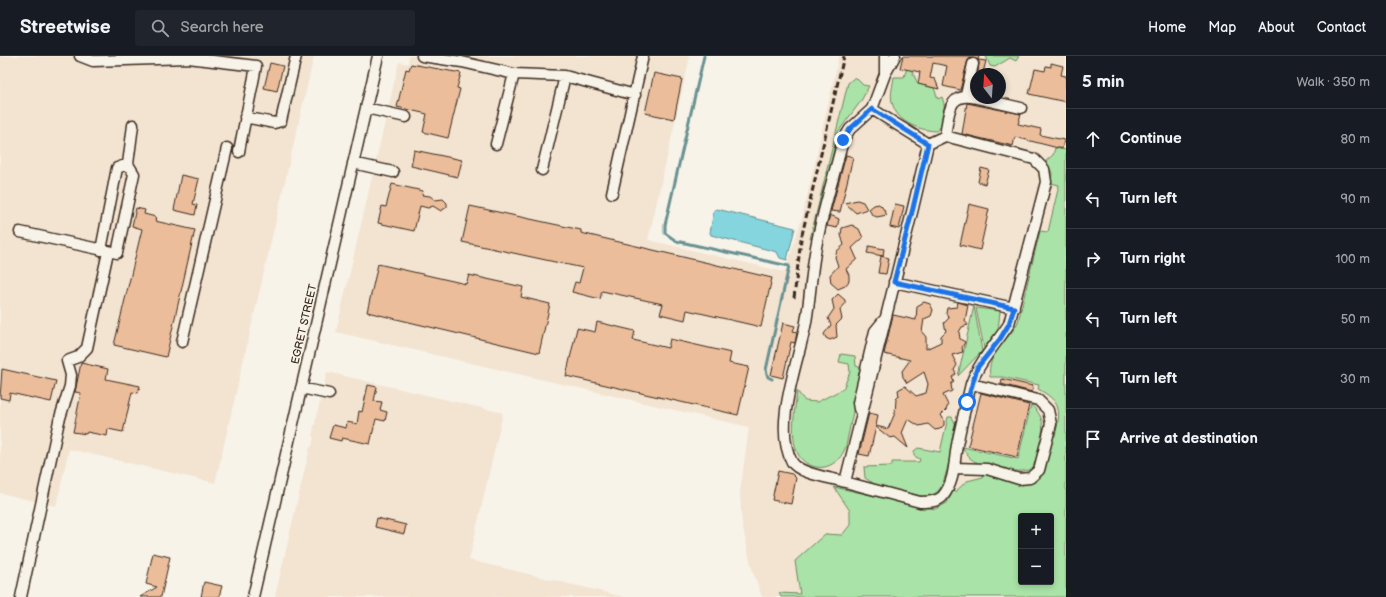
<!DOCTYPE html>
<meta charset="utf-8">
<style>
body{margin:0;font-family:"Balsamiq Sans",sans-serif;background:#20242c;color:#f1f3f6}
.controls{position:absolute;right:12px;bottom:12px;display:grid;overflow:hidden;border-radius:4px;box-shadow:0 2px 6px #0003}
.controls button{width:36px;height:36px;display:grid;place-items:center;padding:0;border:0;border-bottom:1px solid #363941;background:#171b24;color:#f1f3f6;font:20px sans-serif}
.compass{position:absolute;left:970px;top:12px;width:36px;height:36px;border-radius:50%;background:#171b24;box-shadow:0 2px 6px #0003;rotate:343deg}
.stop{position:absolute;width:12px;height:12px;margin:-9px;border:3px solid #1a73e8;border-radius:50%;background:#fff}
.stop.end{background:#1a73e8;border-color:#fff;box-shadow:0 1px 4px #0008}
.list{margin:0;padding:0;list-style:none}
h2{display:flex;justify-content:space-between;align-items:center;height:52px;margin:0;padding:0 16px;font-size:17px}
h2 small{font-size:13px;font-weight:400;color:#9ea1a6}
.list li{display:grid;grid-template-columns:26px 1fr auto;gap:12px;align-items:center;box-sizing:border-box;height:60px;padding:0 16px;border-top:1px solid #363941}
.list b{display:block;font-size:15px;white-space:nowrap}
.list em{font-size:13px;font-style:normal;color:#9ea1a6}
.icon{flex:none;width:22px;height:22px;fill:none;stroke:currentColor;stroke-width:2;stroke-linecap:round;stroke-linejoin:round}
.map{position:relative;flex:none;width:1066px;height:541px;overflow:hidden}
header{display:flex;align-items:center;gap:24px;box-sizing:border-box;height:56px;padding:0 20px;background:#171b24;border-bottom:1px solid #363941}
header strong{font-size:19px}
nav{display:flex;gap:22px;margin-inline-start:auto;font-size:14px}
.search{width:280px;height:36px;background:#20242c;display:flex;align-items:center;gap:10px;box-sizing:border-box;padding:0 14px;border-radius:4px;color:#9ea1a6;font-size:15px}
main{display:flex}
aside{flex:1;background:#171b24}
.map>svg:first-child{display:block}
</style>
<header>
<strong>Streetwise</strong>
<div class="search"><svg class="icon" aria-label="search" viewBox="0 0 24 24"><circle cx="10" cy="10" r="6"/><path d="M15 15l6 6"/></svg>Search here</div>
<nav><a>Home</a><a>Map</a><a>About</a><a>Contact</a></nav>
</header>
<main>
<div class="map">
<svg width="1066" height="541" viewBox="0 0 1066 541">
<rect width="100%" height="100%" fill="#f7f3e8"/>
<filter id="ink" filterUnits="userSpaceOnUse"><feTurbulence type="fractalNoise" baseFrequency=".025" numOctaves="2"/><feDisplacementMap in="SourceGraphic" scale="8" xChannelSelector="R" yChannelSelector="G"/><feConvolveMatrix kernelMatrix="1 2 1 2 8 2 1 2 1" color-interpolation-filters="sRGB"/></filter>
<g filter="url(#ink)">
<path fill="#f3e3d1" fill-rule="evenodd" d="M0,0H314L215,427L69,393L56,450L0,437Z
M409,0H690L648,184L785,216L803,159L839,0H1066V394L1021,460V526L1032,541H762L752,513L742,468L740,437L749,371L336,276L399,6L408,8ZM976,18H1000V42H976Z
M327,316L503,357L469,504L624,541H275L310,391H312L314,381L312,380Z"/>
<path fill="#a9e3a7" stroke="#728662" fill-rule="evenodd" d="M986,0H1019L1016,5L1010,2L995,11L990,10Z
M907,12L911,13L918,28L934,32L938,43L942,41C946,51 946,69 936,75C918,74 896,66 892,46C890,38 893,29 894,21H904Z
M855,21L863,29L869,30L861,45L838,76L814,181L810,183L848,27Z
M1055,92L1066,94V541H781L779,537L800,538L795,505L825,478L842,479L850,469V455L834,431L935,453L947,447L953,435L955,436L967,425L983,421L984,417L1022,429L1036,426L1041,421L1052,381L1055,380C1061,355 1062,346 1038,333L1039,329L1002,321H990C986,297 1009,285 1018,266L1040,175L1048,176L1059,129L1051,127L1052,117L1046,105L1053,99ZM1021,460H1051V526H1021Z
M974,250L982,295L958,320Z
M976,252L1000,255L998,275L984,292Z
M841,298L855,300L856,310L862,312L846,390C842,401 836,408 825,411C820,412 814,411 810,409C785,399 795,356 797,335L805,345L817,346L843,333L850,316L849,308L839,306Z
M1031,349C1041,357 1044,366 1042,378L1044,379C1041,389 1040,407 1031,413C1020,419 981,411 971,403C967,400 965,396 963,391L1018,403Z
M948,361H952L956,369C953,383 947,427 938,435C933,440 927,440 921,440L876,429L865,422L864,411L892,410V406H919L920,403L914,400V395L918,392L940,396Z"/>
<path fill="#84d5dd" stroke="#679191" d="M717,153L795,172L787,204L780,202L777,196L711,179L710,177L714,154Z"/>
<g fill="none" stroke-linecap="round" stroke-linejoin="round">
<path stroke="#679191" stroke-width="3" d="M704,0L665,169V177L676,185L789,210L766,314L768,321L772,323"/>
</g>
<path fill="#ebbd9b" stroke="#3b2a1e" d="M903,0H979L978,4L986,5L983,17L978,16L979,6L977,3L971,2L968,4L960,34L943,30L947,10L933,7L930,22L935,23L939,33L918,28L920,16L900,12Z
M270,7L283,10L277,35L264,32Z
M1051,7L1063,10L1061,19L1066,20V46L1029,38L1035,13L1045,15L1046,10L1051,11Z
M411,8L461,17L457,32L460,33L448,82L423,76L427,58L397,51L406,13L409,14Z
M654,17L682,23L674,63L645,57Z
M967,47L1021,58L1018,68L1041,73L1040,79L1064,84L1062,93L1015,81L1013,90L962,78Z
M414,94L462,104L458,121L411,110Z
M846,99L853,101L840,156L831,155Z
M981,112L989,114L985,128L978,126Z
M181,119L199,123L193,148L197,149L195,159L174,154Z
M392,128L423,135L422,139L430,140L435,144L443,143L447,147V151L441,155L433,150L428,152L420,150L414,175L378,167L382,150L386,151Z
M857,144L863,146L867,153L856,157L845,147Z
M879,148L882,151L887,159L877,161L872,159L869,153L874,149Z
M895,148L904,150L899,173L890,171Z
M969,148L989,153L980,194L960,189Z
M470,150L581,174V177L772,222L761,271L687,254L685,264L660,258L663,248L602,235L600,243L572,236L575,226L579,227L583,212L462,186Z
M136,152L145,154L144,158L156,161L155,165L195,174L166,301L114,289L142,173L132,170Z
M830,159L839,163L837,172L827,170Z
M852,169L859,173L863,182L852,192L857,203L846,213L849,219V225L845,230L838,233L831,227L830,219L838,210L835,201L837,195L844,189L841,179L842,172Z
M869,190L884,193L883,200L867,197Z
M881,200L889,202L886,218L878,217Z
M378,208L466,228L469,219L523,231L521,241L550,248L539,297L367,256Z
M838,238L845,244V248L840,254L842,263L836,269L837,281L830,284L826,282L824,278L831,269L828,262L834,253L832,244Z
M924,246L930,248L933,254L931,260L924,263L922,276L926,281V293L941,286V280L946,275L944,267L949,262L946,257L947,252L957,251L958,246L968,249L965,265L968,269L962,271L959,276L960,283L965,286L962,292L963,296L952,299L957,309L954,314L956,318L952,321L954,326L951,328L952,335L943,339L948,349L946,354L941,359L944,364V369L940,373L935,374L928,368L919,370L908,363L902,377L908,392L895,381L890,382L876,371L869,400L859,398L869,357L878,359L876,370L888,373L895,357L896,343L899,340L898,334L905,330L916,340L926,337L928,328L924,316L907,327L903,321L902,315L910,304L884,298L893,259L916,264L917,250Z
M597,266L635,275L633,284L668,292L670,283L731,297L729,307L749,311L738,359L566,320L577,272L595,276Z
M783,267L795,270L793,275L797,276L795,287L791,286L783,322L771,319Z
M81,307L108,313L106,323L140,330L138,337L132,336L123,376L108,373L107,380L87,376L86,378L73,376L81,337L75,336Z
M2,313L56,325L51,346L10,337L9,344L0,342Z
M1002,323L1033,330L1032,336L1001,328Z
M368,329L377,331L374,345L382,346L380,354L387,356L385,365L376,363L370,388L342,382L341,385L329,382L333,369L346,372L347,366L357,368L359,355L362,356Z
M981,337L1029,349L1017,401L968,390Z
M778,415L792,418L796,422L791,448L772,444Z
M377,462L406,469L404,478L375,471Z
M153,497L170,501L161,541H140L157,531L146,528Z
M204,526L222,530L219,541H201Z"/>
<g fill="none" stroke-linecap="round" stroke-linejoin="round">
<defs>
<path id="minor" d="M80,0L93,5L188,2L256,10C251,39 244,67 239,96
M422,0L462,6L514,18L565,20L542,114
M885,0V18
M565,20L635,39
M966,39L973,8
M977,42L1021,52
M366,52L406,61
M872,53L928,88L913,152L845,426C832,422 799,418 792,406C772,369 799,305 806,266C810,243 811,220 815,197C821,159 834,121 843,84L850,73L872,53L885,18L895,0
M245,61L274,67L281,65L296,0
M945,80L1034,103L1044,113L1046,126L1009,268C996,288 979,306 971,328L1038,344L1048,354L1051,368L1039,414L1030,422L1019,423L987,413L955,412
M496,88L514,18
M928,88L945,80C949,59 947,35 976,42
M353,107L393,116
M612,137L643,0
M20,176L117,197L134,118L128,108
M101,194L117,112L128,108L133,69
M894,226L1014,252
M182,286L227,92
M301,332L329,338
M859,353L858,347L875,275L884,264
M845,426L920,446C928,446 938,446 943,440C955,425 954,406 957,389C961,369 966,349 971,328
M21,541L59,365L70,330L71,319L67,305L78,301L87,292L108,196
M253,541L378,0"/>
</defs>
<use href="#minor" stroke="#3b2a1e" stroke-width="13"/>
<use href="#minor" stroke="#f7f3e8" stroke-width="10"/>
<path stroke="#3b2a1e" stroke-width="3" stroke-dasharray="6 3" stroke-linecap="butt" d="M794,242L801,183L844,0"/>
</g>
</g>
<g fill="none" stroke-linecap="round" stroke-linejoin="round" filter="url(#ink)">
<path stroke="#1a73e8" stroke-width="5" d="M843,84L850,73L872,53L928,88L913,152L894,226L1014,252L1009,268L1000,283L977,312L967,346"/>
</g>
<g text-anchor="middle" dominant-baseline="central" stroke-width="3" stroke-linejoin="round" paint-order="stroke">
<g font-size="11" fill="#3b2a1e" stroke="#f7f3e8">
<text transform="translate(304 268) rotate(-77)">EGRET STREET</text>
</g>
</g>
</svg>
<div class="controls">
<button>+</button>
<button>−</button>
</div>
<svg class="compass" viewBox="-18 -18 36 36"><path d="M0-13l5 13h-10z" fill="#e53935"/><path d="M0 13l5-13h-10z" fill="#9ea1a6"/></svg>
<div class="stop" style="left:967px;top:346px"></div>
<div class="stop end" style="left:843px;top:84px"></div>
</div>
<aside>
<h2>5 min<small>Walk · 350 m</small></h2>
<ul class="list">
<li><svg class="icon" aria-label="ahead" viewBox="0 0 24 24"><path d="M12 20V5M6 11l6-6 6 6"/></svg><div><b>Continue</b></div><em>80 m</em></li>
<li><svg class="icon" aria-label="left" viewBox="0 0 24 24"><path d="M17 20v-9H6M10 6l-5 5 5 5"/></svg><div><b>Turn left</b></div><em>90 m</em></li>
<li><svg class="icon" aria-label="right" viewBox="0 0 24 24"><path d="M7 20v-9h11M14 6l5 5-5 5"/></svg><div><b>Turn right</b></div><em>100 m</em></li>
<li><svg class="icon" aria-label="left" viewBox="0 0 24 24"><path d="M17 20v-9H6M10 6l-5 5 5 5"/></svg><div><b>Turn left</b></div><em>50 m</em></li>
<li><svg class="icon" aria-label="left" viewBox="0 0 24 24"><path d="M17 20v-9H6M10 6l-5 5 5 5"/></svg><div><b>Turn left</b></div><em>30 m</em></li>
<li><svg class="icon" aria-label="arrive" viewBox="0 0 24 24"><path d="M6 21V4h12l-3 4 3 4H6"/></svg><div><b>Arrive at destination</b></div></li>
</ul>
</aside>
</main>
